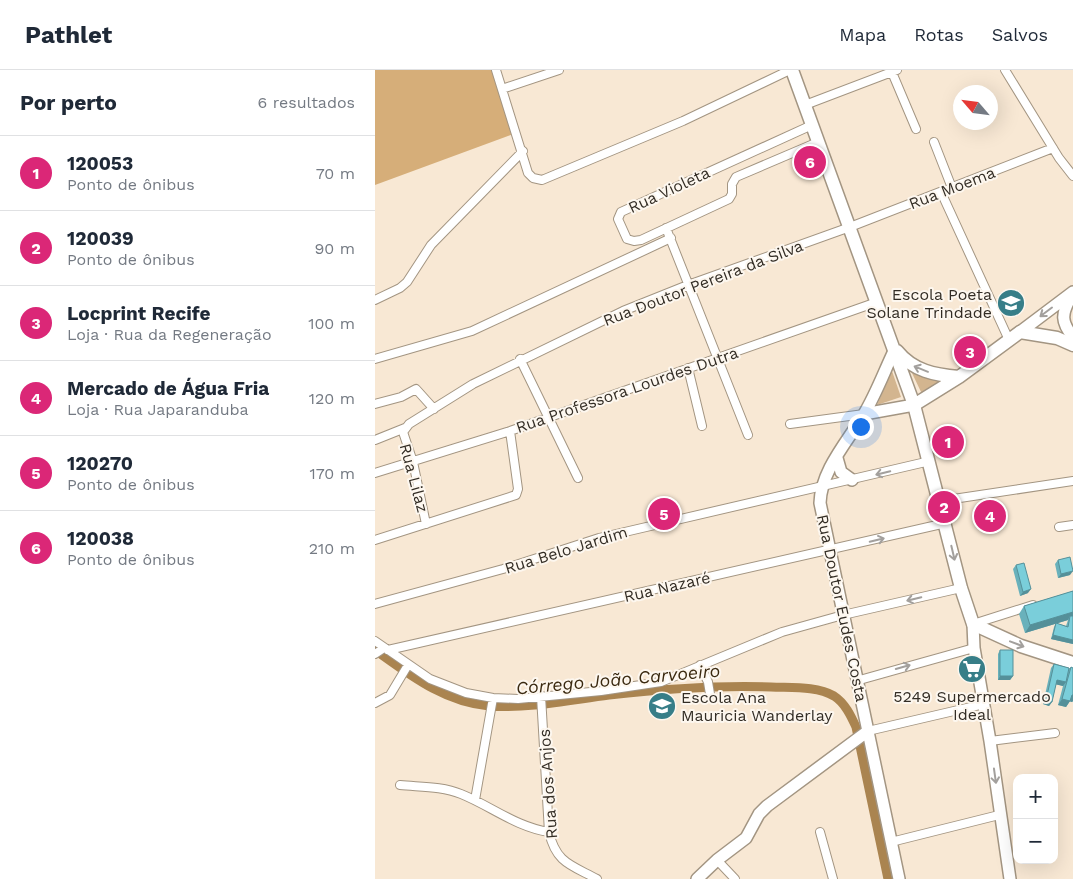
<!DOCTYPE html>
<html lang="pt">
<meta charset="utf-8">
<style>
body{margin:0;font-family:"Work Sans",sans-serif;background:#f2f2f3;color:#1f2937}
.controls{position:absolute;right:15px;bottom:15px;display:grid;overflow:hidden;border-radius:10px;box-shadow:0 5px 20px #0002}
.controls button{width:45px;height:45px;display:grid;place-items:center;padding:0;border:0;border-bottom:1px solid #e0e1e3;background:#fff;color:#1f2937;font:25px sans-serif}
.compass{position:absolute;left:578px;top:15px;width:45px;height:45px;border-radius:50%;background:#fff;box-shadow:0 5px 20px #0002;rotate:298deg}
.you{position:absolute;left:485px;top:356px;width:18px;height:18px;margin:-12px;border:4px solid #fff;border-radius:50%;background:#1a73e8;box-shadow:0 0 0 8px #1a73e833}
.badge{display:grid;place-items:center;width:32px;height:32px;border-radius:50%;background:#db2777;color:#fff;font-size:16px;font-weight:700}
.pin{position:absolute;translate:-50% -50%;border:2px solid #fff;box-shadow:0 1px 5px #0006}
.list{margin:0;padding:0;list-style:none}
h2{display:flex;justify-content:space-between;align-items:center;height:65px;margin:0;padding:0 20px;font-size:21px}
h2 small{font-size:16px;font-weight:400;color:#747a83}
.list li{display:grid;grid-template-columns:32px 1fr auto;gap:15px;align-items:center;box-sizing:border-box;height:75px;padding:0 20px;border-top:1px solid #e0e1e3}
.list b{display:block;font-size:19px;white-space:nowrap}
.list p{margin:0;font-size:16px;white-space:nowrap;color:#747a83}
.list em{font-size:16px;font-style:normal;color:#747a83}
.map{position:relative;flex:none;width:698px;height:809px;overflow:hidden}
header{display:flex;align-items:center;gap:30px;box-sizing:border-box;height:70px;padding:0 25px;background:#fff;border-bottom:1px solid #e0e1e3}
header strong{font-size:24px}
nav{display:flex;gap:28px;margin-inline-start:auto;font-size:18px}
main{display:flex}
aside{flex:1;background:#fff}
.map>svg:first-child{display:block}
</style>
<header>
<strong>Pathlet</strong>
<nav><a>Mapa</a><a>Rotas</a><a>Salvos</a></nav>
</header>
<main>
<aside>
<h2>Por perto<small>6 resultados</small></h2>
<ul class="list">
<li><span class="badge">1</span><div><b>120053</b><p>Ponto de ônibus</p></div><em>70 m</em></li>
<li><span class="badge">2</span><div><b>120039</b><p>Ponto de ônibus</p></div><em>90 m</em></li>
<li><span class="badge">3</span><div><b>Locprint Recife</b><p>Loja · Rua da Regeneração</p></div><em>100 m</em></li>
<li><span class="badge">4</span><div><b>Mercado de Água Fria</b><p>Loja · Rua Japaranduba</p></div><em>120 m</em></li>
<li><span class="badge">5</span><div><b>120270</b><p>Ponto de ônibus</p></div><em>170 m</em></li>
<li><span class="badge">6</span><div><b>120038</b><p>Ponto de ônibus</p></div><em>210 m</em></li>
</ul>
</aside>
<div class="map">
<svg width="698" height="809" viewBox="0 0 698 809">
<rect width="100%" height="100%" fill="#f8e8d4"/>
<path fill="#d3b58f" d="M517,301L526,327L502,335Z
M537,303L568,312L547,324Z"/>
<path fill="#d6ae79" d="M0,0H121L141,63L0,115Z"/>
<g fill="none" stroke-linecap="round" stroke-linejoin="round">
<path stroke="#aa8450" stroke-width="9" d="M0,580C35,605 69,632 114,636C153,639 195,630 234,625C288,619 342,615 396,617C416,618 442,616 459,626C470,633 476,646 481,657L513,809"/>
<defs>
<path id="street" d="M121,0L153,103L158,108L167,110L308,51L415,0
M516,0L541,59
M630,0L684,88L698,106
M127,19L184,0
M430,35L522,0
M437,55L246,142L243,149L252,169L259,171L266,170L354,129L357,124V114L361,107L443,72
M559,72L577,118
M566,122L634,270
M291,158L373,365
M0,230L25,218L32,212L56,175L148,81
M0,289L97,261L296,168
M145,289L203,408
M313,298L327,356
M0,334L26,327L41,319L59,339
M415,354L489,344
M0,370L30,358
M0,403L135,361L502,232
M565,431L698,411
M51,454L38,392L28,362L34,354L98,314L248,241L313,215L475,157L678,78
M684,457L698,455
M0,470L141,425L143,419L135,361
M0,534L128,499L224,468L555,391
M598,554L658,535
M0,571L55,609L91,623L118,628L143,629L226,621L286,612L407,562L468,545L586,518
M13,580L571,453
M0,584L9,578
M325,595L333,612L335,624
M481,611L599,578
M166,626L174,762C181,793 196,795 222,809
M0,633L15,625L33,595
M493,661L609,634
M615,671L680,663
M25,715C45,717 67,716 86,724C116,736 141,757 174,762
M100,730L118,628
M445,762L458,809
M516,772L624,745
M342,790L360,809"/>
<path id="secondary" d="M696,227C686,244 686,252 698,267
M645,262L698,222
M519,281C509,302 501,324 489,344C473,371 446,400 445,433L524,809
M489,344L539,335
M462,388L466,402L477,410
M598,554L599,578L615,671L635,809
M322,809L342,790L371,768L384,744L392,736L493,661"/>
<path id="primary" d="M417,0L539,335L586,518L598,554L646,576L698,593
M522,281C538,301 560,305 584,307
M539,335L584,307L645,262L682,268L698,275"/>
</defs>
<use href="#street" stroke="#a39582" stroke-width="10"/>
<use href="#secondary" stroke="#a39582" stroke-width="14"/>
<use href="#primary" stroke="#a39582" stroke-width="15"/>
<use href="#street" stroke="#fff" stroke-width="8"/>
<use href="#secondary" stroke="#fff" stroke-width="11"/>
<use href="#primary" stroke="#fff" stroke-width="12"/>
</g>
<path fill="#69b1bb" d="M683,490L695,505L683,508L680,494Z
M641,495L653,523L645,526L638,499Z
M698,521V574L676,569L679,557L681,553L691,556L693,550L650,563L644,544L649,536Z
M625,580L638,606L635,610H623V584Z
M679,594L694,599L696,597L698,598V631L697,632L695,631L691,637L683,635L688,616L681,614L677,632L674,636L668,634L676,598Z"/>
<path fill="#559099" d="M698,501L695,505L683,508L686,504Z
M656,519L653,523L645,526L648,522Z
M698,542V548L695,546L693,550L650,563L655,555Z
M678,565L698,570V574L676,569Z
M625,606H638L635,610H623Z
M682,610L691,612L688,616L679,614Z
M697,625H698V631L697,632L693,631Z
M687,629L695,631L691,637L683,635Z
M671,630L677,632L674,636L668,634Z"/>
<path fill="#7aceda" stroke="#559099" d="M695,487L698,501L686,504L683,490Z
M649,493L656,519L648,522L641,495Z
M698,521V542L655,555L649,536Z
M695,546H698V570L678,565L681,553L693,557Z
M625,580H638V606H625Z
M679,594L694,598L691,612L682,610L677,632L671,630Z
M696,597L698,598V625H697L695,631L687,629Z"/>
<defs><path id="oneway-shaft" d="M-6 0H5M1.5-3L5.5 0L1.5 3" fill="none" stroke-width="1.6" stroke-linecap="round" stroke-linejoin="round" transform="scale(1.25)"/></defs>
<g stroke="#a3a09d">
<use href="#oneway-shaft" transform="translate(671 242) rotate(143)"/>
<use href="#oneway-shaft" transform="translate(546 299) rotate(-158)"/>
<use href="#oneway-shaft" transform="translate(508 403) rotate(166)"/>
<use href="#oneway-shaft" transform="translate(502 470) rotate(-13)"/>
<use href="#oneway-shaft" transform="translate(578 483) rotate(77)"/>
<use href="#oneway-shaft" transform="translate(539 529) rotate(167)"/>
<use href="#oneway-shaft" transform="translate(642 574) rotate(21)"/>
<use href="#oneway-shaft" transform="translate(528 597) rotate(-16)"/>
<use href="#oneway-shaft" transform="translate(620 706) rotate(82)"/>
</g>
<defs>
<symbol id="school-disc" viewBox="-11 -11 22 22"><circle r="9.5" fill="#377e88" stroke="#fdf7ef"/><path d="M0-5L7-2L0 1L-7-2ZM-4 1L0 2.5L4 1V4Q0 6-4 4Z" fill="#fff"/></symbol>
<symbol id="supermarket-disc" viewBox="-11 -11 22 22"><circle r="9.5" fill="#377e88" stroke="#fdf7ef"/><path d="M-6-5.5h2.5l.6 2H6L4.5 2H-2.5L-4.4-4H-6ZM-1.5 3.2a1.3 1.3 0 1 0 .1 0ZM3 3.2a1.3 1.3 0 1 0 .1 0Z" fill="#fff"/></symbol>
</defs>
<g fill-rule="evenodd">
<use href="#school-disc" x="620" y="217" width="32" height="32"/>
<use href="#supermarket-disc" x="581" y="583" width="32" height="32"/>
<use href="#school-disc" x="271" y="620" width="32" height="32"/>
</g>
<g text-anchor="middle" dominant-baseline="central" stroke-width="4" stroke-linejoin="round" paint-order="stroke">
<g font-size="16" fill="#332d25" stroke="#fdf7ef">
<text transform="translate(577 118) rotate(-21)">Rua Moema</text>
<text transform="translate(294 120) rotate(-25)">Rua Violeta</text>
<text transform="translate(328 213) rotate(-21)">Rua Doutor Pereira da Silva</text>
<text transform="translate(252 320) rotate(-19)">Rua Professora Lourdes Dutra</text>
<text transform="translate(39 408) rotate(75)">Rua Lilaz</text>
<text transform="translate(191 480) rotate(-17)">Rua Belo Jardim</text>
<text transform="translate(292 517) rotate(-13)">Rua Nazaré</text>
<text transform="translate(467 538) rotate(78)">Rua Doutor Eudes Costa</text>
<text transform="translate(173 714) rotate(-94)">Rua dos Anjos</text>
</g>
<g font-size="16" fill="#332d25" stroke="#fdf7ef" text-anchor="end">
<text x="617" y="224">Escola Poeta<tspan x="617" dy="18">Solane Trindade</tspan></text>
<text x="597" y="626" text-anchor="middle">5249 Supermercado<tspan x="597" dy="18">Ideal</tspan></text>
<text x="306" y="627" text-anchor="start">Escola Ana<tspan x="306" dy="18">Mauricia Wanderlay</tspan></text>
</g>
<g font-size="18" font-style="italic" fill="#3a2910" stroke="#fdf7ef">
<text transform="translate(243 609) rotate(-5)">Córrego João Carvoeiro</text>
</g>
</g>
</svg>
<div class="controls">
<button>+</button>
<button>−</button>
</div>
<svg class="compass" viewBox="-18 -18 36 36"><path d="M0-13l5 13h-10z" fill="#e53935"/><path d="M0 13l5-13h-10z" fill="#747a83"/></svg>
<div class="you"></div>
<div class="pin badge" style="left:573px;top:372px">1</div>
<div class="pin badge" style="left:569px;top:437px">2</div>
<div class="pin badge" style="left:595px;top:282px">3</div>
<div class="pin badge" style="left:615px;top:446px">4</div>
<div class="pin badge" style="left:289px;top:444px">5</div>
<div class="pin badge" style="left:435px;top:92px">6</div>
</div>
</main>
